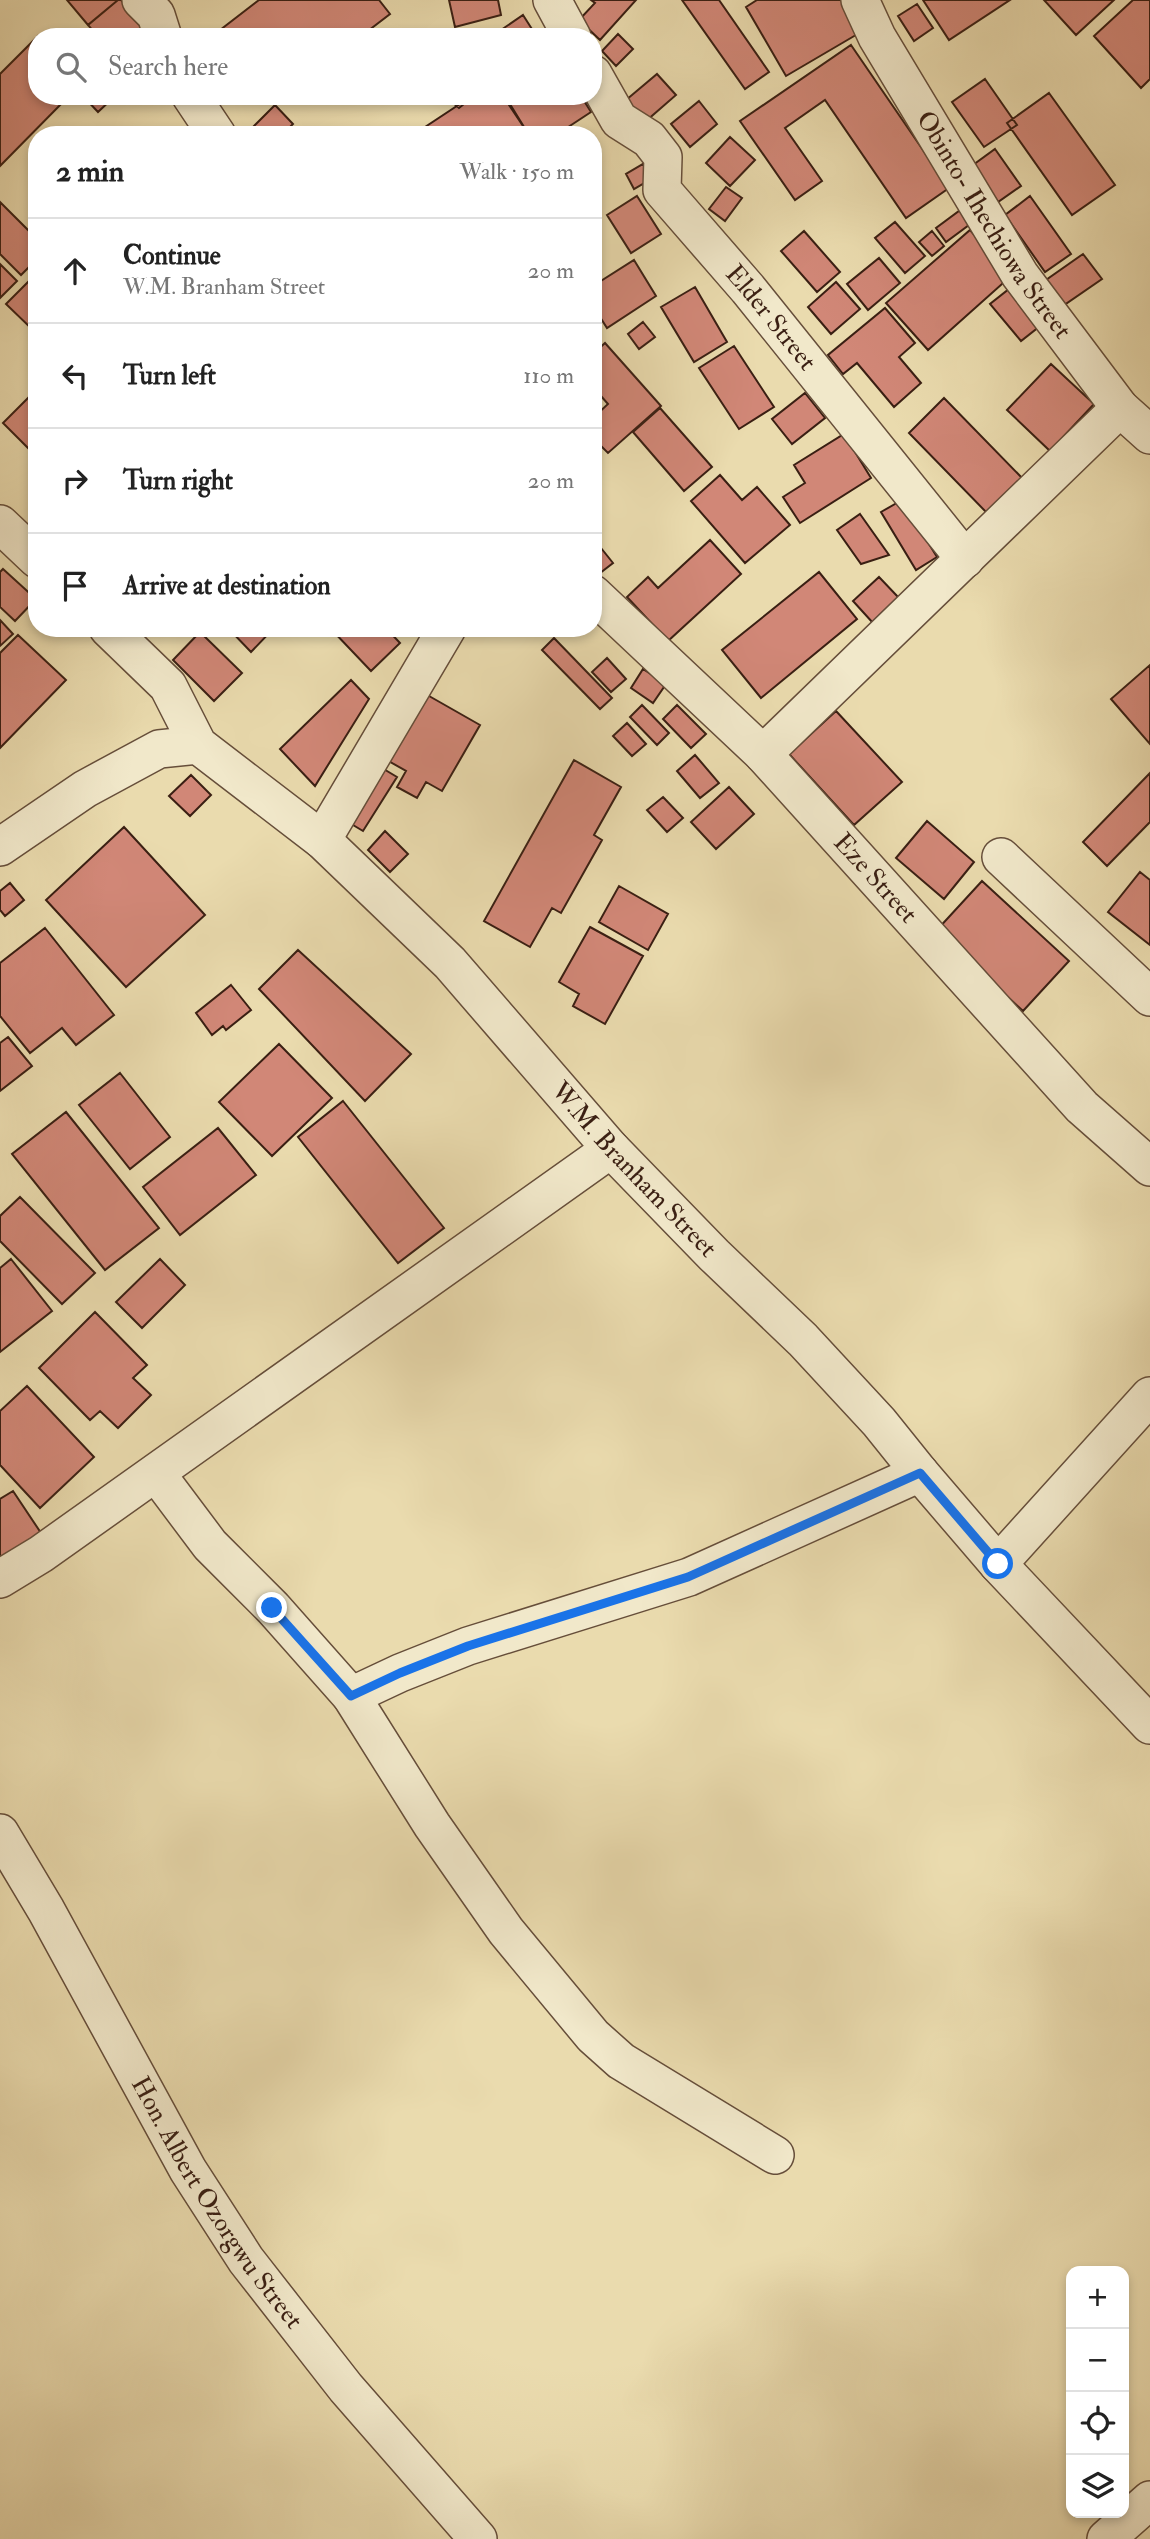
<!DOCTYPE html>
<meta charset="utf-8">
<style>
body{margin:0;font-family:"IM FELL Double Pica",serif;background:#f2f2f2;color:#222}
.controls{position:absolute;right:21px;bottom:21px;display:grid;overflow:hidden;border-radius:14px;box-shadow:0 4px 10px #0003}
.controls button{width:63px;height:63px;display:grid;place-items:center;padding:0;border:0;border-bottom:2px solid #e0e0e0;background:#fff;color:#222;font:35px sans-serif}
.stop{position:absolute;width:21px;height:21px;margin:-16px;border:5px solid #1a73e8;border-radius:50%;background:#fff}
.stop.end{background:#1a73e8;border-color:#fff;box-shadow:0 2px 7px #0008}
.list{margin:0;padding:0;list-style:none}
h2{display:flex;justify-content:space-between;align-items:center;height:91px;margin:0;padding:0 28px;font-size:30px}
h2 small{font-size:23px;font-weight:400;color:#767676}
.list li{display:grid;grid-template-columns:46px 1fr auto;gap:21px;align-items:center;box-sizing:border-box;height:105px;padding:0 28px;border-top:2px solid #e0e0e0}
.list b{display:block;font-size:26px;white-space:nowrap}
.list p{margin:0;font-size:23px;white-space:nowrap;color:#767676}
.list em{font-size:23px;font-style:normal;color:#767676}
.icon{flex:none;width:38px;height:38px;fill:none;stroke:currentColor;stroke-width:2;stroke-linecap:round;stroke-linejoin:round}
.map{position:relative;flex:none;width:1150px;height:2539px;overflow:hidden}
.search{position:absolute;background:#fff;box-shadow:0 4px 10px #0003;left:28px;top:28px;width:574px;height:77px;display:flex;align-items:center;gap:18px;box-sizing:border-box;padding:0 24px;border-radius:28px;color:#767676;font-size:26px}
.panel{position:absolute;background:#fff;box-shadow:0 4px 10px #0003;left:28px;top:126px;width:574px;height:511px;border-radius:28px}
.map>svg:first-child{display:block}
</style>
<div class="map">
<svg width="1150" height="2539" viewBox="0 0 1150 2539">
<rect width="100%" height="100%" fill="#eadbae"/>
<filter id="stains"><feTurbulence type="fractalNoise" baseFrequency=".00286" numOctaves="4"/><feColorMatrix values="0 0 0 0 .2 0 0 0 0 .09 0 0 0 0 .02 0 0 0 .5 -.17"/></filter>
<radialGradient id="worn" r=".72"><stop offset=".6" stop-color="#630" stop-opacity="0"/><stop offset="1" stop-color="#630" stop-opacity=".3"/></radialGradient>
<path fill="#d18777" stroke="#3a1f13" stroke-width="2" d="M67,0H118L88,25Z
M118,0H121L146,27L135,37H98L88,25Z
M259,0H379L390,14L360,37H211Z
M449,0H498L501,15L455,27Z
M591,0H636L600,40L579,20L595,3Z
M682,0H719L769,72L745,89Z
M757,0H842L861,32L786,76L746,7Z
M923,0H1010L949,40Z
M1044,0H1114L1076,35Z
M1133,0H1150V79L1141,88L1094,36Z
M917,4L933,28L914,41L898,16Z
M523,15L537,37H501L498,32Z
M618,34L633,49L616,66L602,51Z
M37,37V96H69L0,166V74Z
M851,45L949,188L906,218L825,100L785,128L822,181L795,200L740,121Z
M657,74L676,95L646,121L626,100Z
M985,79L1017,125L984,147L952,102Z
M1049,93L1115,185L1072,215L1007,123Z
M83,96H115L98,112Z
M445,96H474L459,108Z
M472,96H503L529,135H413Z
M505,96H581L591,112L556,135H529Z
M699,101L717,124L690,147L671,124Z
M275,105L293,124L282,135H259L252,128Z
M730,137L755,160L730,186L706,163Z
M995,149L1021,186L998,202L973,165Z
M643,164L651,179L634,189L626,174Z
M726,187L742,198L725,221L709,209Z
M637,196L661,234L631,253L607,215Z
M1030,196L1071,254L1045,272L1005,215Z
M0,202L37,239V259L21,275L0,254Z
M963,208L973,222L946,242L936,228Z
M895,222L925,256L905,273L875,238Z
M970,230L1011,276L928,350L886,303Z
M804,231L840,272L817,292L781,251Z
M932,231L944,246L932,256L919,242Z
M1083,254L1102,279L1054,312L1036,287Z
M879,258L900,283L868,310L847,284Z
M634,260L656,296L607,328L593,306V286Z
M0,264L17,281L0,298Z
M37,273V334L6,304Z
M836,282L860,309L831,334L808,307Z
M695,287L727,342L694,362L661,307Z
M1009,289L1040,326L1021,341L990,304Z
M885,308L915,343L899,357L921,383L894,407L857,363L843,374L828,355Z
M643,322L655,337L639,349L628,334Z
M605,343L661,406L608,453L593,438V418L608,404L593,387V354Z
M734,346L774,407L739,429L699,368Z
M1051,364L1094,404L1050,451L1007,410Z
M37,389V457L3,423Z
M805,393L825,418L792,444L772,419Z
M944,398L1024,480L988,514L909,433Z
M660,408L712,467L684,491L633,432Z
M844,434L871,478L800,523L783,497L805,483L794,465Z
M720,475L742,500L757,487L790,525L745,563L691,501Z
M902,500L937,557L916,570L881,512Z
M860,514L889,555L861,564L837,530Z
M593,538L613,563L595,577L593,575Z
M710,540L741,574L668,641L627,597L648,577L658,588Z
M3,569L36,599L15,621L0,607V572Z
M819,572L857,619L761,698L722,650Z
M879,577L899,598L873,623L853,601Z
M0,620L13,634L0,646Z
M228,628H274L251,652Z
M330,628H386L400,643L371,671Z
M200,632L242,673L214,701L173,660Z
M18,635L66,680L0,748V653Z
M554,638L612,698L600,709L542,650Z
M607,658L626,679L611,692L592,672Z
M1150,665V744L1111,699Z
M643,669L666,684L653,703L631,688Z
M351,680L369,699L315,786L280,749Z
M422,692L480,725L442,791L426,782L417,798L397,787L406,771L385,759Z
M642,705L669,733L657,745L630,717Z
M677,705L706,734L691,748L663,719Z
M836,711L902,782L854,825L789,754Z
M627,723L646,744L632,756L613,736Z
M695,755L719,783L700,798L677,771Z
M574,760L621,787L594,835L602,840L561,913L552,908L530,947L484,921Z
M377,765L397,777L363,831L343,819Z
M1150,773V822L1107,866L1083,842Z
M191,775L211,795L190,816L169,796Z
M729,787L754,814L716,849L691,822Z
M663,797L683,818L667,832L647,810Z
M927,821L974,862L944,899L896,858Z
M124,827L205,915L126,987L46,900Z
M385,831L408,854L390,872L368,850Z
M1140,872L1150,880V945L1108,912Z
M982,881L1069,961L1023,1011L936,931Z
M10,883L24,900L5,916L0,910V891Z
M619,886L668,914L648,950L599,922Z
M590,927L643,956L605,1024L573,1006L579,994L559,982Z
M45,928L114,1015L76,1045L62,1028L30,1053L0,1016V963Z
M298,950L411,1054L365,1101L259,989Z
M231,985L251,1010L226,1030L223,1026L212,1035L196,1013Z
M8,1037L32,1066L0,1091V1043Z
M279,1044L332,1098L272,1156L219,1102Z
M120,1073L170,1137L130,1169L79,1105Z
M343,1101L444,1228L398,1263L298,1137Z
M66,1112L159,1228L105,1270L12,1154Z
M218,1128L256,1175L180,1235L143,1187Z
M20,1197L95,1273L62,1304L0,1241V1216Z
M11,1259L52,1311L0,1352V1268Z
M160,1259L185,1285L142,1328L116,1302Z
M95,1312L147,1365L133,1378L151,1395L118,1428L100,1411L90,1420L39,1368Z
M27,1386L94,1457L40,1508L0,1465V1411Z
M13,1491L43,1536L0,1563V1499Z"/>
<g fill="none" stroke-linecap="round" stroke-linejoin="round">
<defs>
<g id="street">
<path d="M141,0L156,15L163,37"/>
<path d="M552,0L572,37"/>
<path id="s1" d="M860,0L877,37L1020,275L1120,408L1150,435"/>
<path id="s2" d="M593,74L619,120L649,139L663,157L662,190L748,289L965,559"/>
<path d="M191,96L217,135"/>
<path d="M0,524L37,559"/>
<path id="s3" d="M593,594L763,754L1082,1107L1150,1167"/>
<path id="s4" d="M108,628L168,686L198,745L322,840L450,963L611,1149L714,1255L803,1340L879,1422L920,1473L998,1564L1150,1725"/>
<path d="M763,754L1120,408"/>
<path d="M322,840L447,628"/>
<path d="M0,847L85,789L159,749L198,745"/>
<path d="M1001,857L1150,997"/>
<path d="M156,1473L210,1545L273,1608L351,1696"/>
<path d="M998,1564L1150,1396"/>
<path d="M0,1579L41,1554L611,1149"/>
<path id="s5" d="M0,1833L46,1910L188,2170L246,2260L346,2388L478,2539"/>
<path d="M775,2155L621,2061L593,2036L506,1931L432,1825L351,1696L400,1673L468,1646L689,1577L920,1473"/>
<path d="M1106,2539L1150,2500"/>
</g>
</defs>
<use href="#street" stroke="#664e3a" stroke-width="40"/>
<use href="#street" stroke="#f1e8ca" stroke-width="37"/>
</g>
<g fill="none" stroke-linecap="round" stroke-linejoin="round">
<path stroke="#1a73e8" stroke-width="9" d="M272,1608L351,1696L400,1673L468,1646L688,1577L920,1473L998,1564"/>
</g>
<g text-anchor="middle" dominant-baseline="central" stroke-width="7" stroke-linejoin="round" paint-order="stroke">
<g font-size="26" fill="#3a1f13" stroke="#f1e8ca">
<text stroke="none"><textPath href="#s1" startOffset="262">Obinto- Ihechiowa Street</textPath></text>
<text stroke="none"><textPath href="#s2" startOffset="312">Elder Street</textPath></text>
<text stroke="none"><textPath href="#s3" startOffset="401">Eze Street</textPath></text>
<text stroke="none"><textPath href="#s4" startOffset="760">W.M. Branham Street</textPath></text>
<text stroke="none"><textPath href="#s5" startOffset="429">Hon. Albert Ozorgwu Street</textPath></text>
</g>
</g>
<rect width="100%" height="100%" filter="url(#stains)"/>
<rect width="100%" height="100%" fill="url(#worn)"/>
</svg>
<div class="controls">
<button>+</button>
<button>−</button>
<button><svg class="icon" aria-label="locate" viewBox="0 0 24 24"><circle cx="12" cy="12" r="6"/><path d="M12 2v4M12 18v4M2 12h4M18 12h4"/></svg></button>
<button><svg class="icon" aria-label="layers" viewBox="0 0 24 24"><path d="M12 4l9 5-9 5-9-5zM3 14l9 5 9-5"/></svg></button>
</div>
<div class="stop" style="left:998px;top:1564px"></div>
<div class="stop end" style="left:272px;top:1608px"></div>
<div class="search"><svg class="icon" aria-label="search" viewBox="0 0 24 24"><circle cx="10" cy="10" r="6"/><path d="M15 15l6 6"/></svg>Search here</div>
<section class="panel">
<h2>2 min<small>Walk · 150 m</small></h2>
<ul class="list">
<li><svg class="icon" aria-label="ahead" viewBox="0 0 24 24"><path d="M12 20V5M6 11l6-6 6 6"/></svg><div><b>Continue</b><p>W.M. Branham Street</p></div><em>20 m</em></li>
<li><svg class="icon" aria-label="left" viewBox="0 0 24 24"><path d="M17 20v-9H6M10 6l-5 5 5 5"/></svg><div><b>Turn left</b></div><em>110 m</em></li>
<li><svg class="icon" aria-label="right" viewBox="0 0 24 24"><path d="M7 20v-9h11M14 6l5 5-5 5"/></svg><div><b>Turn right</b></div><em>20 m</em></li>
<li><svg class="icon" aria-label="arrive" viewBox="0 0 24 24"><path d="M6 21V4h12l-3 4 3 4H6"/></svg><div><b>Arrive at destination</b></div></li>
</ul>
</section>
</div>
